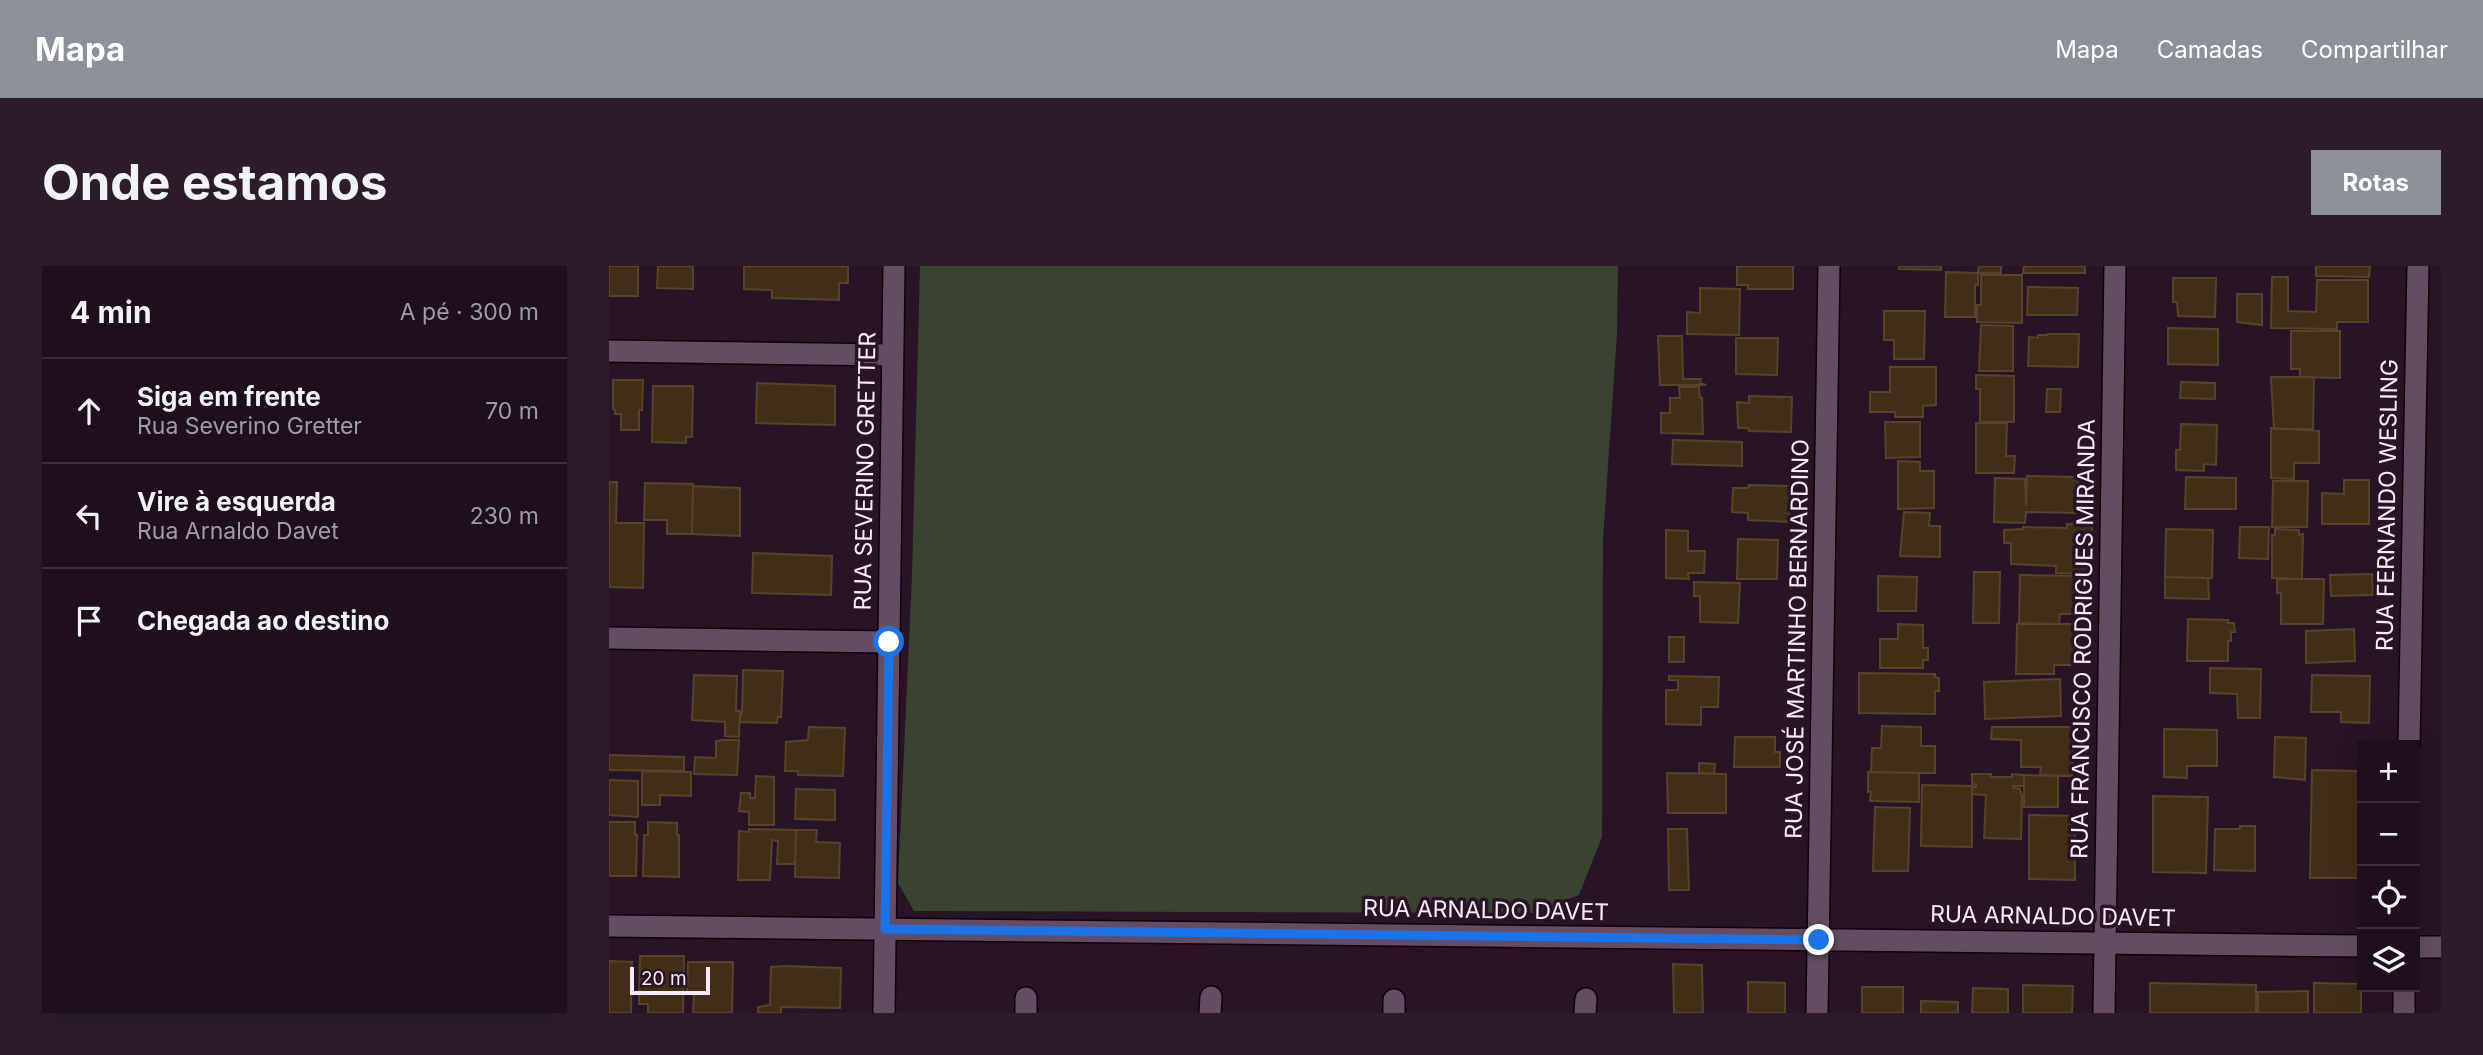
<!DOCTYPE html>
<html lang="pt">
<meta charset="utf-8">
<style>
body{margin:0;font-family:Inter,sans-serif;background:#2c1c2a;color:#f1f3f6}
.controls{position:absolute;right:21px;bottom:21px;display:grid;overflow:hidden;border-radius:0px;box-shadow:0 7px 28px #0002}
.controls button{width:63px;height:63px;display:grid;place-items:center;padding:0;border:0;border-bottom:2px solid #3c2e3b;background:#1f0e1d;color:#f1f3f6;font:35px sans-serif}
.scale{position:absolute;left:21px;bottom:18px;width:80px;box-sizing:border-box;padding-left:7px;border:4px solid #f8e9f6;border-top:0;font-size:19px;line-height:24px;white-space:nowrap;color:#f8e9f6;-webkit-text-stroke:5px #291327;paint-order:stroke}
.stop{position:absolute;width:21px;height:21px;margin:-16px;border:5px solid #1a73e8;border-radius:50%;background:#fff}
.stop.end{background:#1a73e8;border-color:#fff;box-shadow:0 2px 7px #0008}
.list{margin:0;padding:0;list-style:none}
h2{display:flex;justify-content:space-between;align-items:center;height:91px;margin:0;padding:0 28px;font-size:30px}
h2 small{font-size:23px;font-weight:400;color:#a19ca4}
.list li{display:grid;grid-template-columns:46px 1fr auto;gap:21px;align-items:center;box-sizing:border-box;height:105px;padding:0 28px;border-top:2px solid #3c2e3b}
.list b{display:block;font-size:26px;white-space:nowrap}
.list p{margin:0;font-size:23px;white-space:nowrap;color:#a19ca4}
.list em{font-size:23px;font-style:normal;color:#a19ca4}
.icon{flex:none;width:38px;height:38px;fill:none;stroke:currentColor;stroke-width:2;stroke-linecap:round;stroke-linejoin:round}
.map{position:relative;flex:none;width:1832px;height:747px;overflow:hidden;border-radius:0px}
header{display:flex;align-items:center;gap:42px;box-sizing:border-box;height:98px;padding:0 35px;background:#8c9099;color:#fff}
header strong{font-size:33px}
nav{display:flex;gap:38px;margin-inline-start:auto;font-size:24px}
.intro{display:flex;align-items:center;justify-content:space-between;box-sizing:border-box;height:168px;padding:0 42px}
h1{margin:0;font-size:49px}
.button{padding:18px 32px;border-radius:0px;background:#8c9099;color:#fff;font-size:24px;font-weight:700}
main{display:flex;gap:42px;padding:0 42px}
aside{flex:1;background:#1f0e1d;border-radius:0px;box-shadow:0 7px 28px #0002}
.map>svg:first-child{display:block}
</style>
<header>
<strong>Mapa</strong>
<nav><a>Mapa</a><a>Camadas</a><a>Compartilhar</a></nav>
</header>
<div class="intro"><h1>Onde estamos</h1><a class="button">Rotas</a></div>
<main>
<aside>
<h2>4 min<small>A pé · 300 m</small></h2>
<ul class="list">
<li><svg class="icon" aria-label="ahead" viewBox="0 0 24 24"><path d="M12 20V5M6 11l6-6 6 6"/></svg><div><b>Siga em frente</b><p>Rua Severino Gretter</p></div><em>70 m</em></li>
<li><svg class="icon" aria-label="left" viewBox="0 0 24 24"><path d="M17 20v-9H6M10 6l-5 5 5 5"/></svg><div><b>Vire à esquerda</b><p>Rua Arnaldo Davet</p></div><em>230 m</em></li>
<li><svg class="icon" aria-label="arrive" viewBox="0 0 24 24"><path d="M6 21V4h12l-3 4 3 4H6"/></svg><div><b>Chegada ao destino</b></div></li>
</ul>
</aside>
<div class="map">
<svg width="1832" height="747" viewBox="0 0 1832 747">
<rect width="100%" height="100%" fill="#291327"/>
<path fill="#394330" d="M311,0H1009L1008,67L994,274L993,571L970,629L923,647L305,645L289,617L303,309Z"/>
<path fill="#432e15" stroke="#584229" stroke-width="2" d="M0,0H29V30H0Z
M49,0H84V23L48,22Z
M135,0H239V17H230V34L163,32V24L135,23Z
M1128,0H1184V23H1139V19H1128Z
M1290,0H1332V4L1290,3Z
M1370,0H1392V7H1369Z
M1415,0H1476V7H1414Z
M1707,0H1761L1760,11L1707,10Z
M1337,6L1369,7V19H1366V51H1336Z
M1372,9H1413V57L1368,56V39H1372Z
M1663,11H1679V45L1707,46L1708,14H1759V56H1728V63L1662,62Z
M1564,12H1607L1606,51L1569,50L1568,36H1564Z
M1419,21L1469,22L1468,49H1418Z
M1091,22L1131,23L1130,69L1078,68V46L1091,47Z
M1628,28H1653V59L1628,56Z
M1275,45H1316L1315,93H1285V74H1275Z
M1372,59L1404,60V105H1370Z
M1559,62L1609,63V99L1559,98Z
M1682,65H1731V112L1691,111V103H1682Z
M1439,68H1470L1469,101L1419,100L1420,71L1429,72V69H1439Z
M1049,70H1073L1074,113H1092L1091,117L1097,119H1051Z
M1127,72H1169L1168,109L1127,108Z
M1281,101H1327V139L1314,140V151H1286V146H1261V126H1281Z
M1367,109L1405,110V156H1371V123H1367Z
M1662,111H1705L1704,163H1665Z
M4,114H34L33,144H30V164H12V148H6V144L4,143Z
M1572,116L1606,117V133L1571,132Z
M148,117L226,120V159L147,157Z
M44,120H84L83,171H77V177L43,176Z
M1070,121H1090L1091,132H1093L1094,168L1052,167V147H1061V132H1071Z
M1438,123H1452L1451,146H1437Z
M1140,130L1183,131L1182,166L1140,165L1139,162H1129L1128,136L1140,137Z
M1276,156H1311V191L1277,192Z
M1367,157H1398L1397,190H1406L1405,207H1367Z
M1572,158L1608,159L1607,199L1595,198V205L1567,204V184H1571Z
M1662,162L1710,165V197H1685V213L1662,212Z
M1064,174L1133,176V200L1063,198Z
M1289,195L1311,196V205H1325V242L1289,243Z
M1418,210L1469,211L1468,247L1417,246L1416,257L1385,256L1386,212L1416,213L1417,240Z
M1577,211L1627,212V243H1576Z
M1735,214H1760V258H1713V227L1735,228Z
M1664,215H1699L1698,261H1663Z
M0,216H8L7,257H35L34,322L0,321Z
M36,217L84,218L83,268H58V254H35Z
M1140,219L1181,220L1180,256L1139,254V247L1123,246L1124,222H1139Z
M84,220L131,222V270L83,268Z
M1295,246L1321,247L1320,260H1331V291L1291,290Z
M1458,258H1483L1482,308L1447,307V300L1402,298V277H1395V264L1414,263V261L1458,262Z
M1631,261H1660L1659,293L1630,292Z
M1557,263L1604,264L1603,312L1556,311Z
M1666,263L1690,264V269L1694,268L1693,313L1663,312V269H1666Z
M1057,264L1079,265V285H1096L1095,307H1079L1080,313L1057,312Z
M1129,273L1169,274L1168,313H1128Z
M144,287L223,290L222,329L143,327Z
M1365,306H1391L1390,357H1364Z
M1763,308L1764,329L1722,330L1721,309Z
M1411,309L1470,310V348H1451L1450,358L1410,357Z
M1269,310L1308,311L1307,345H1269Z
M1556,311L1599,312L1600,333L1556,332Z
M1668,313H1715L1714,358H1672V327H1668Z
M1085,316L1131,317L1129,357L1091,356V330H1085Z
M1579,353L1619,354V357H1625L1626,366H1622V375H1619V395H1578Z
M1289,358L1314,359V382H1319V394H1314V402H1271V373H1289Z
M1408,358H1470L1469,399H1445V408H1407Z
M1745,363L1746,395L1697,397V365Z
M1060,371H1075V396H1060Z
M1601,402L1652,403L1651,452H1629L1628,428L1601,427Z
M134,404L174,405L172,451H169L168,457L131,456V449H133Z
M1250,407L1326,408V411L1330,412V425H1326V448L1250,447Z
M85,409L128,410L127,445H131L130,471L116,470V456L83,454Z
M1703,409L1761,410L1760,457L1732,456V446H1702Z
M1060,410L1110,411L1109,441H1092V459L1057,458V424H1069V414H1060Z
M1451,413L1452,450L1376,453L1375,416Z
M1273,460L1312,461V480H1326V507L1262,506L1263,482H1272Z
M200,461L236,462L234,510L189,509V505H176L177,476L199,474Z
M1383,461H1465L1463,510L1431,509L1432,501H1412V474L1382,473Z
M1555,463L1608,464V500H1578V512L1555,511Z
M1126,471H1166V486H1171V501H1125Z
M1666,471L1697,472L1696,514L1665,511Z
M113,474H130L128,509L85,508L86,491L107,492V475Z
M0,489L75,491V505L0,504Z
M1090,497L1106,498L1105,508L1090,507Z
M1703,504L1753,505V612H1701Z
M33,505L82,506V530L51,529V539H33Z
M1259,506L1310,507V536L1261,535L1262,526H1259Z
M1058,507L1117,508V547H1059Z
M1363,508H1382V511H1403V508L1415,509V520H1404V522L1411,523L1413,530L1412,573L1375,572L1377,529L1363,528V521H1367V518L1363,519Z
M1415,509L1449,510V541H1415Z
M147,510L165,511V559H140V546L130,545L132,527H141V532H146Z
M0,514L29,515V551L0,549Z
M1313,519L1363,520V581L1312,580Z
M187,523L226,524V554L186,553Z
M1544,530L1599,531L1597,607L1544,606Z
M1266,541L1301,542L1299,605H1264Z
M1420,549L1466,550V614L1420,613Z
M0,556H26V569H28L27,610H0Z
M39,556L68,557V569H70V611L34,610L35,569H39Z
M1631,560H1646V605L1605,604L1606,563H1631Z
M140,563L187,564L186,598H168L169,575L163,574L161,614H129L130,565L140,566Z
M1059,563H1078L1080,624H1060Z
M187,564H208L207,576L231,577L230,612L186,611Z
M31,690H75L74,747H39V738H30Z
M0,695L23,696L22,747H0Z
M79,696H124L123,747H84L85,728H78Z
M1064,698L1093,699L1094,747H1065Z
M175,700L232,702L231,742L172,741V747H149V741L161,739L162,701Z
M1139,716L1176,717V747H1139Z
M1541,717L1647,719V747H1541Z
M1705,717L1752,718V747H1705Z
M1414,719L1464,720L1463,747H1414Z
M1253,721H1294V747H1253Z
M1364,722L1399,723V747H1363Z
M1699,725V747H1649V726Z
M1312,735L1349,736V747H1312Z"/>
<g fill="none" stroke-linecap="round" stroke-linejoin="round">
<defs>
<path id="minor" d="M0,85L283,89
M0,372L280,376
M1800,479L1809,0
M0,660L1753,680
M1806,681H1832
M417,747V732
M601,747L602,731
M785,747V734
M976,747L977,733
M1208,747L1220,0
M1795,747V721"/>
<path id="tertiary" d="M275,747L285,0
M1495,747L1506,0"/>
</defs>
<use href="#minor" stroke="#10010f" stroke-width="24"/>
<use href="#tertiary" stroke="#10010f" stroke-width="24"/>
<use href="#minor" stroke="#654c62" stroke-width="21"/>
<use href="#tertiary" stroke="#654c62" stroke-width="21"/>
</g>
<g fill="none" stroke-linecap="round" stroke-linejoin="round">
<path stroke="#1a73e8" stroke-width="9" d="M280,376L276,663L1210,674"/>
</g>
<g text-anchor="middle" dominant-baseline="central" stroke-width="7" stroke-linejoin="round" paint-order="stroke">
<g font-size="23" fill="#f8e9f6" stroke="#291327">
<text transform="translate(256 205) rotate(-89)">RUA SEVERINO GRETTER</text>
<text transform="translate(1778 239) rotate(-89)">RUA FERNANDO WESLING</text>
<text transform="translate(1188 373) rotate(-89)">RUA JOSÉ MARTINHO BERNARDINO</text>
<text transform="translate(1474 373) rotate(-89)">RUA FRANCISCO RODRIGUES MIRANDA</text>
<text transform="translate(877 644) rotate(1)">RUA ARNALDO DAVET</text>
<text transform="translate(1444 650) rotate(1)">RUA ARNALDO DAVET</text>
</g>
</g>
</svg>
<div class="controls">
<button>+</button>
<button>−</button>
<button><svg class="icon" aria-label="locate" viewBox="0 0 24 24"><circle cx="12" cy="12" r="6"/><path d="M12 2v4M12 18v4M2 12h4M18 12h4"/></svg></button>
<button><svg class="icon" aria-label="layers" viewBox="0 0 24 24"><path d="M12 4l9 5-9 5-9-5zM3 14l9 5 9-5"/></svg></button>
</div>
<div class="scale">20 m</div>
<div class="stop" style="left:280px;top:376px"></div>
<div class="stop end" style="left:1210px;top:674px"></div>
</div>
</main>
